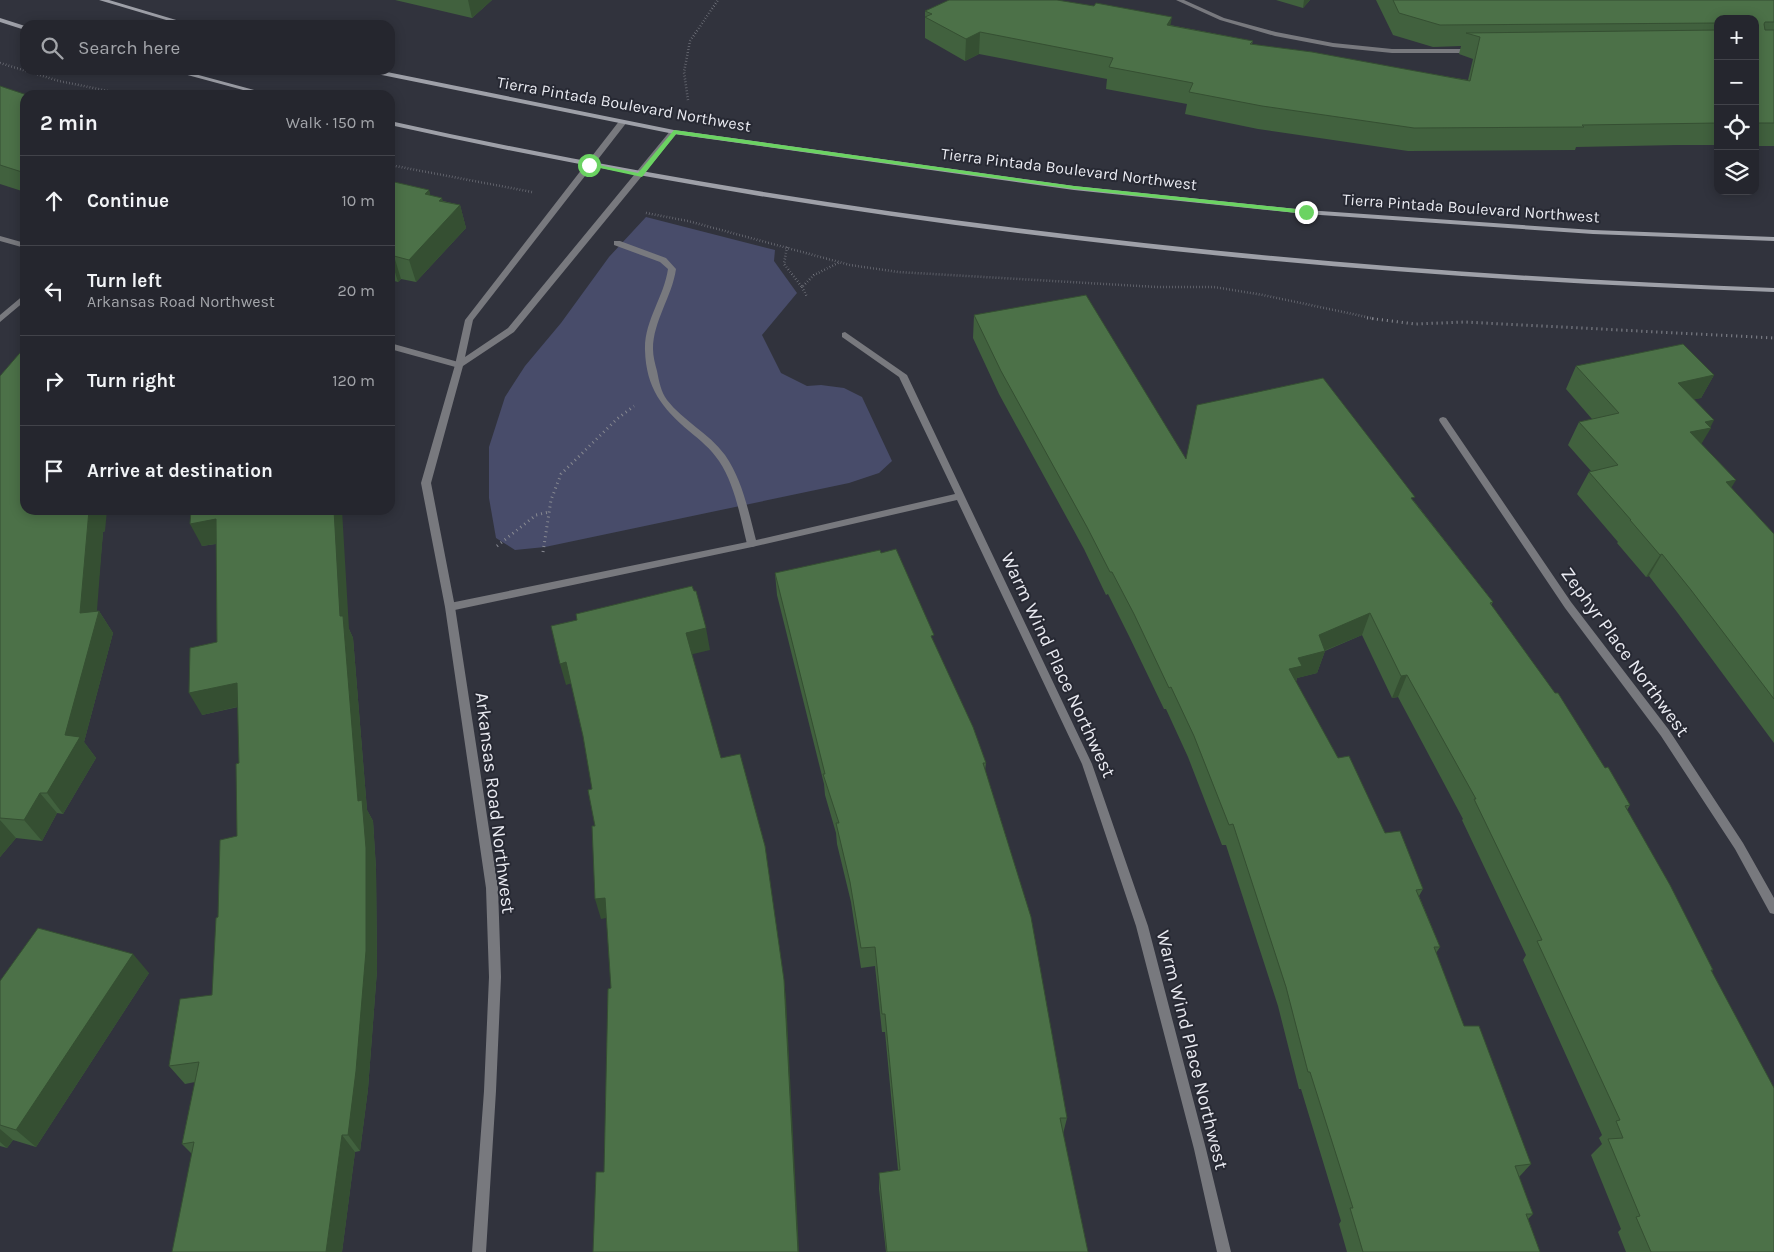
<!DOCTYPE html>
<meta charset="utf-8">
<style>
body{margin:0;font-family:Karla,sans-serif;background:#31323a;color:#f1f3f6}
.controls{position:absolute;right:15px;top:15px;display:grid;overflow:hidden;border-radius:10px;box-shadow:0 2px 12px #0003}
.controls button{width:45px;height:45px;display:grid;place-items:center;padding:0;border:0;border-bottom:1px solid #42434a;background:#25262e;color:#f1f3f6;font:25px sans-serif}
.stop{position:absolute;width:15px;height:15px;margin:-11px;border:4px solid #6bd362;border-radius:50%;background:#fff}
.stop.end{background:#6bd362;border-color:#fff;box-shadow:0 1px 5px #0008}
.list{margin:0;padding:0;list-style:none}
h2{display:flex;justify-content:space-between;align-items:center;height:65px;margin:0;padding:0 20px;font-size:21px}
h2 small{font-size:16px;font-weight:400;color:#a3a5aa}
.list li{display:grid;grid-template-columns:32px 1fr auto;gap:15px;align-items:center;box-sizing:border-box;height:90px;padding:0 20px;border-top:1px solid #42434a}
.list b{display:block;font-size:19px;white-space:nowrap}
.list p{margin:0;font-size:16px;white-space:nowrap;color:#a3a5aa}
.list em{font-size:16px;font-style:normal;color:#a3a5aa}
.icon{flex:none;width:28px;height:28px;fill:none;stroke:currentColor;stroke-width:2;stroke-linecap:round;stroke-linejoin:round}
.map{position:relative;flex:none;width:1774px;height:1252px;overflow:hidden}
.search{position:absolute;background:#25262e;box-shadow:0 2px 12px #0003;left:20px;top:20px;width:375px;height:55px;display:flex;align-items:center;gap:12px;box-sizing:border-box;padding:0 18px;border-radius:15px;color:#a3a5aa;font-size:19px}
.panel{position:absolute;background:#25262e;box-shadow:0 2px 12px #0003;left:20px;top:90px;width:375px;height:425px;border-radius:15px}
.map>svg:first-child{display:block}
</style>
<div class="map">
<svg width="1774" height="1252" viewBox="0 0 1774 1252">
<rect width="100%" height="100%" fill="#31333d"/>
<path fill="#484c6a" d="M646,217L775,250L774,261L797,293L762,335L781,373L807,386L821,385L844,388L862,397L892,461L879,473L849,483L545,547L515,550L496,538L489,498V447L505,397L525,366L561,323L609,257Z"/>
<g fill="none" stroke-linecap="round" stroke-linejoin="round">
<path stroke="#888a92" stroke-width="2.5" stroke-dasharray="0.5 2.5" stroke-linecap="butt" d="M0,63L59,81L128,95
M688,100L684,72L690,41L718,0
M390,165L532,192
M646,213L688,221L850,265L898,272L1157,287H1214L1263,295L1376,319
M787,247L784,264L802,287L814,275L840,262
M802,287L807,297"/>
<path stroke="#888a92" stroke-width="3" stroke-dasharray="1 4" stroke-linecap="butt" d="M1367,318L1415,324L1465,322L1774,338
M497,546L536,515L549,512
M543,552L551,500L561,474L617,419L634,406"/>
<path fill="#78797e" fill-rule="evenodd" d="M614,241H620L666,258L676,269C672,297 653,321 653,349C653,356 655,364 657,371C659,381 661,392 667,400C683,421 709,433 725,455C743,481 749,514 757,544L755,546L752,547L747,544C740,516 735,485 719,461C711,449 700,440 689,431C662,408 646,388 645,350C644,321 664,297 668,269L660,262L614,245Z"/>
<path fill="#78797e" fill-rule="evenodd" d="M1176,0H1184L1224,18L1276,32L1333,43L1392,49H1472L1475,51L1472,53H1392L1333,47L1275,36L1220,20Z
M0,236L25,243V248L0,241Z
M25,294V301L0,322V315Z
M845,332L907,375L1092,764L1148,926L1206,1149L1231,1252H1217L1194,1149L1136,926L1082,764L957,500L752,547L450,611L445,607L450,603L752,541L955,494L899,377L842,337V333Z
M390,343L462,363L463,365L459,368L390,349Z
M1443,417L1446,418L1571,602L1669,730L1743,843L1774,898V914L1770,913L1735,849L1661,736L1565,608L1440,422L1439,420L1440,418Z"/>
<path fill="#78797e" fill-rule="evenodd" d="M620,120L627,122L473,320L465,357L508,328L671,130L678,132L514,332L463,366L431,483L455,607L498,888L501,977L496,1091L486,1252H472L484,1091L489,977L486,888L445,607L421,483L455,365L465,320Z"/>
<path fill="#9ea0a8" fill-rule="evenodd" d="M99,0H109L193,25H183Z
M0,18L25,26V30L0,22Z
M169,70H180L273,95H262Z
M364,70H377L674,130L1074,186L1306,210L1593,230L1774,237V241L1593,234L1306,214L1074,190L674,134L367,72Z
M390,121C844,221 1309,271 1774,288V292C1309,276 844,226 390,125Z"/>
</g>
<path fill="#41613e" d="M395,0H492L472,18Z
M1276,0H1310L1303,8Z
M1376,0H1774V146H1755V19H1718V145H1677L1576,147L1575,150L1408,151L1258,129L1185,114L1187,104L1106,89L1107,79L979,54L965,61L925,38V11L1170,25L1253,41L1252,44L1468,80L1473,59L1459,54L1461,46L1433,47L1393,35Z
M0,86L25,95V192L0,184Z
M390,181L429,190L430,196L443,201L460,205L466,228L416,282L401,279L398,282L390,280Z
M974,315L1186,459L1414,501L1493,602L1491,605L1605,768L1630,805L1627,810L1713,970L1712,971L1774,1252H1626L1618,1232L1621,1229L1591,1155L1602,1144L1599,1138L1602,1135L1523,960L1526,955L1462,820L1463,819L1398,697L1392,698L1362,635L1325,651L1317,673L1297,678L1296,682L1338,758L1385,833L1423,889L1419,896L1440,947L1436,953L1464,1026L1531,1164L1519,1177L1533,1214L1528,1219L1540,1252H1347L1339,1224L1341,1221L1301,1089H1299L1278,1006L1226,845H1222L1188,757L1166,709H1164L1129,636L1108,594L1106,595L1084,549L999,394L973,338Z
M1576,366L1714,375L1701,398L1694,399L1710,427L1701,444L1731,488L1774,534V743L1677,612L1649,576L1646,577L1617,543L1618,542L1577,494L1589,472L1591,471L1568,445L1579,422L1592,419L1566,389Z
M0,376L105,531L103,532L96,611H99L113,633L84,742L96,758L63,814L57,813L42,841L16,838L0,857Z
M191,510L349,629L353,638L367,810L373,821L376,869L377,970L368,1089L360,1151L355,1152L342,1252H172L192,1154L182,1144L195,1082L185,1084L169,1066L212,995L218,917L237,836L239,763L238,707L202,715L217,642L216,544L202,546Z
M881,553L933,641L986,763L985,771L1067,1118L1063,1134L1088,1252H886L879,1189V1173L898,1170L885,1032H882L875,966L861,968L851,902L837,844L836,833L825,795L824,784L777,595L775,573Z
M149,973L36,1147L13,1140L7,1148L0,1146V981Z"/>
<path fill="#354f32" d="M468,0H492L472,18Z
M1304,0H1310L1303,8Z
M1172,17L1168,38L1167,25Z
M980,32L979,54L965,61L966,39Z
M429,190L435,212L425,194Z
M442,198L448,218L460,205L466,228L416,282L409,260L439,201Z
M394,256L401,279L398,282L391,259Z
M1714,375L1701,398L1666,405L1678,383Z
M1714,420L1710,428H1711L1697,451L1690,432L1705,422Z
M1736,480L1722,503L1726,482Z
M89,510H107L105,531L103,532L96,623L99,611L113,633L84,742L96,758L63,814L47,793L65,735L80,613Z
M334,510H342L349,629L353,638L367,810L373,821L376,869L377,970L368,1089L360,1151L348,1135L358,801L340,616Z
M216,519L227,542L202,546L190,524Z
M1662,554L1649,576L1646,577L1660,555Z
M1370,613L1362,635L1321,652L1325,651L1317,673L1297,678L1294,688L1289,669L1319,635Z
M706,628L710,650L689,655L686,633Z
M566,662L572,683L566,685L560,664Z
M1407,675L1398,697L1392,698L1401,676Z
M237,683L249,704L202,715L189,693Z
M40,793L57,813L42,841L24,820Z
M0,820L16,838L0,857Z
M605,898L611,917L601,919L595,899Z
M133,954L149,973L36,1147L16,1130Z
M784,980L786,999L799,1252H798Z
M0,1129L13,1140L7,1148L0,1142Z
M342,1135L355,1152L342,1252H326Z"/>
<path fill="#4c7148" stroke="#354f32" d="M949,0H1057L1094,6L1096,3L1172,17L1167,25L1253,41L1250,44L1312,52L1470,81L1480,37L1466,33L1718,30V123L1582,125L1584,127L1414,128L1262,106L1189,92L1193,83L1109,67L1113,58L980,32L966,39L925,17L932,14L925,11Z
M1393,0H1774V22H1765L1764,24L1765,30H1774V123H1755V19H1718V23L1440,25L1399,13Z
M0,86L27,95H25V173L0,165Z
M390,181L429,190L425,194L442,198L439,201L460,205L409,260L394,256L390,259Z
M1086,295L1186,459L1197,405L1323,378L1415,497L1411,498L1493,602L1490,603L1555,693H1558L1605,768L1608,767L1630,805L1625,806L1670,885L1713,970H1711L1774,1088V1252H1651L1636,1217L1640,1216L1608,1139L1623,1138L1616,1121L1620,1120L1537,941L1542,940L1474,799H1476L1407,675L1401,676L1370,613L1319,635L1325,651L1298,658L1302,666L1289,669L1338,758L1349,756L1385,833L1400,831L1423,889L1416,890L1440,947H1434L1464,1026H1479L1531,1164L1515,1166L1533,1214H1526L1540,1252H1363L1350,1208H1353L1310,1072H1308L1286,987L1233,824L1229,825L1194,736L1171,687L1169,688L1134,614L1112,572H1110L1087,527L1001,371L974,315Z
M1683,344L1714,375L1678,383L1714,420L1705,422L1711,428L1690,432L1736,480L1726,482L1774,534V699L1691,590L1662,554L1660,555L1630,520H1631L1589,472L1618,465L1579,422L1619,413L1576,366Z
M25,347V510H89L80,613L99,611L65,735L80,737L47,793H40L24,820L0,818V376Z
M191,510H334L340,616H343L358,801L362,800L366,848V951L356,1071L348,1135H342L326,1252H172L194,1142L182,1144L199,1062L169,1066L180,999L212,995L216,918L218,917L220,840L237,836L236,764L239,763L237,683L189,693L190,648L217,642L216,519L190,524Z
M896,549L934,635L931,636L973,727L986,763H983L1031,917L1067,1118H1060L1088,1252H887L879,1173L900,1170L885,1014H882L875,947L861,948L850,882L836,823H839L823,774H825L775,573L880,550L881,553Z
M692,586L694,591H696L706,628L686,633L721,758L740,754L765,846L784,980L798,1252H593L596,1172H604L608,989L611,988L605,898L595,899L592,826H595L588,790L592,789L583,736L566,662L560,664L551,626L577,620L576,614Z
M38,928L133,954L16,1130L0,1125V981Z"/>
<path fill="#6bd362" d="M674,130L1074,186L1306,210L1309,212L1306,214L1074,189L676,134L642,177L586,165L589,163L638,173Z"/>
<g text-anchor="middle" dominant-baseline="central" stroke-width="4" stroke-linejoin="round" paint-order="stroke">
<g font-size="16" fill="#e9eaf1" stroke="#272933">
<text transform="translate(624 104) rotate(10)">Tierra Pintada Boulevard Northwest</text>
<text transform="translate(1069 169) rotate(7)">Tierra Pintada Boulevard Northwest</text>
<text transform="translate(1471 208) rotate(4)">Tierra Pintada Boulevard Northwest</text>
</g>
<g font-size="19" fill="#e9eaf1" stroke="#272933">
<text transform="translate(1625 652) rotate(54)">Zephyr Place Northwest</text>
<text transform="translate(1058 665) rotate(65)">Warm Wind Place Northwest</text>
<text transform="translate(495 803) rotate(83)">Arkansas Road Northwest</text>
<text transform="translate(1192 1050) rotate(76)">Warm Wind Place Northwest</text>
</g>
</g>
</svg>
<div class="controls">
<button>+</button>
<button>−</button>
<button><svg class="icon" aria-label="locate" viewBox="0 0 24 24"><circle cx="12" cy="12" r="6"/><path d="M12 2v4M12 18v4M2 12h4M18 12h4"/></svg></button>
<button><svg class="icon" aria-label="layers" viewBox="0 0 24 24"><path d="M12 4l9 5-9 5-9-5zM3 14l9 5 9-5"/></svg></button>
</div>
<div class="stop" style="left:589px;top:165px"></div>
<div class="stop end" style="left:1306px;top:212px"></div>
<div class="search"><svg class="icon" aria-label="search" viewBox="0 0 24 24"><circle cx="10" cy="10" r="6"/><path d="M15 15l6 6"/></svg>Search here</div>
<section class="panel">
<h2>2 min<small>Walk · 150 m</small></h2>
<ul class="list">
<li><svg class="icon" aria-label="ahead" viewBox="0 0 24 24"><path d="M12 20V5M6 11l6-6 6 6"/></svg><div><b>Continue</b></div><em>10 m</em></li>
<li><svg class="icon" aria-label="left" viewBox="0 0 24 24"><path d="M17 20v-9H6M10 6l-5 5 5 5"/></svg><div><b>Turn left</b><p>Arkansas Road Northwest</p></div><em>20 m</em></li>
<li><svg class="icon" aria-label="right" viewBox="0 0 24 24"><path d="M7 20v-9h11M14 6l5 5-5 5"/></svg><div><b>Turn right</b></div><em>120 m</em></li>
<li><svg class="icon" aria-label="arrive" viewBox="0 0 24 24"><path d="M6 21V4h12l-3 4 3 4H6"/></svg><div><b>Arrive at destination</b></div></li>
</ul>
</section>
</div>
